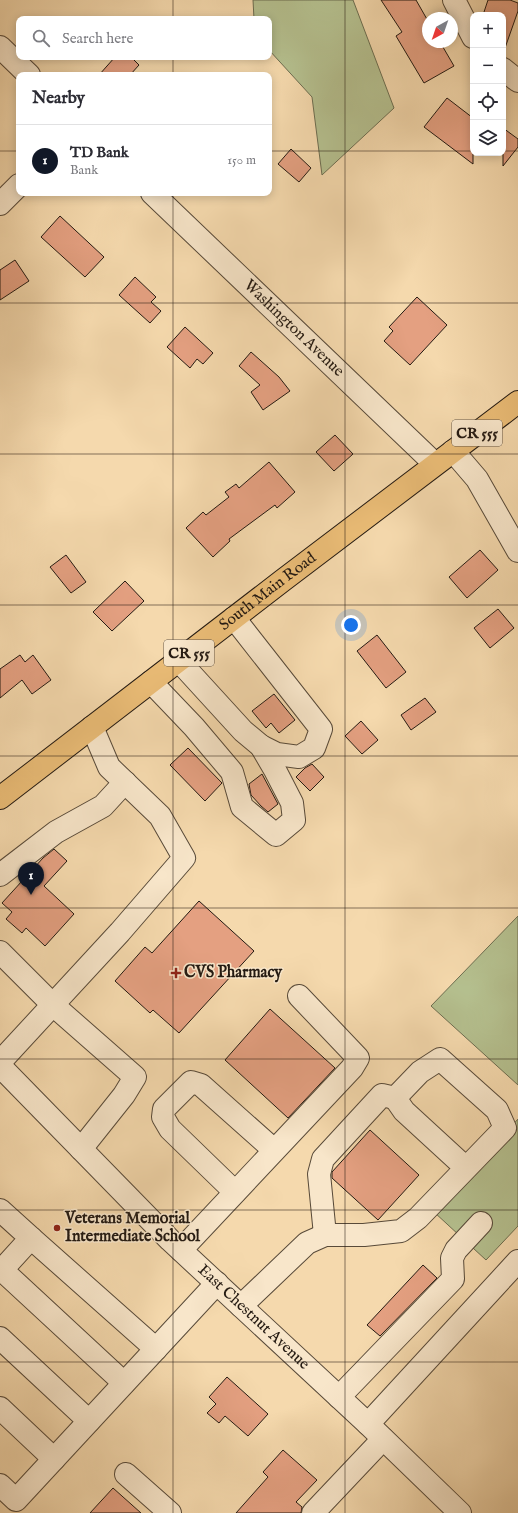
<!DOCTYPE html>
<meta charset="utf-8">
<style>
body{margin:0;font-family:"IM FELL English",serif;background:#f7f7f7;color:#2b2b33}
.controls{position:absolute;right:12px;top:12px;display:grid;overflow:hidden;border-radius:8px;box-shadow:0 2px 10px #0003}
.controls button{width:36px;height:36px;display:grid;place-items:center;padding:0;border:0;border-bottom:1px solid #e1e1e2;background:#fff;color:#2b2b33;font:20px sans-serif}
.compass{position:absolute;left:422px;top:12px;width:36px;height:36px;border-radius:50%;background:#fff;box-shadow:0 2px 10px #0003;rotate:220deg}
.you{position:absolute;left:351px;top:625px;width:14px;height:14px;margin:-10px;border:3px solid #fff;border-radius:50%;background:#1a73e8;box-shadow:0 0 0 6px #1a73e833}
.badge{display:grid;place-items:center;width:26px;height:26px;border-radius:50%;background:#111827;color:#fff;font-size:13px;font-weight:700}
.pin{position:absolute;translate:-50% -33px;filter:drop-shadow(0 1px 2px #0008)}
.pin::after{content:'';position:absolute;top:21px;width:14px;height:12px;background:inherit;clip-path:polygon(0 0,100% 0,50% 100%)}
.list{margin:0;padding:0;list-style:none}
h2{display:flex;justify-content:space-between;align-items:center;height:52px;margin:0;padding:0 16px;font-size:17px}
h2 small{font-size:13px;font-weight:400;color:#7c7c81}
.list li{display:grid;grid-template-columns:26px 1fr auto;gap:12px;align-items:center;box-sizing:border-box;height:72px;padding:0 16px;border-top:1px solid #e1e1e2}
.list b{display:block;font-size:15px;white-space:nowrap}
.list p{margin:0;font-size:13px;white-space:nowrap;color:#7c7c81}
.list em{font-size:13px;font-style:normal;color:#7c7c81}
.icon{flex:none;width:22px;height:22px;fill:none;stroke:currentColor;stroke-width:2;stroke-linecap:round;stroke-linejoin:round}
.map{position:relative;flex:none;width:518px;height:1513px;overflow:hidden}
.search{position:absolute;background:#fff;box-shadow:0 2px 10px #0003;left:16px;top:16px;width:256px;height:44px;display:flex;align-items:center;gap:10px;box-sizing:border-box;padding:0 14px;border-radius:8px;color:#7c7c81;font-size:15px}
.panel{position:absolute;background:#fff;box-shadow:0 2px 10px #0003;left:16px;top:72px;width:256px;height:124px;border-radius:8px}
.map>svg:first-child{display:block}
</style>
<div class="map">
<svg width="518" height="1513" viewBox="0 0 518 1513">
<rect width="100%" height="100%" fill="#f5d9ad"/>
<filter id="stains"><feTurbulence type="fractalNoise" baseFrequency=".005" numOctaves="4"/><feColorMatrix values="0 0 0 0 .2 0 0 0 0 .09 0 0 0 0 .02 0 0 0 .5 -.17"/></filter>
<radialGradient id="worn" r=".72"><stop offset=".6" stop-color="#630" stop-opacity="0"/><stop offset="1" stop-color="#630" stop-opacity=".3"/></radialGradient>
<path fill="#b5c08f" stroke="#6c6d50" d="M253,0H353L394,108L322,175L312,97L269,50V19H254Z
M518,916V1085L431,1006Z
M518,1119V1226L486,1260L434,1212Z"/>
<path fill="#e4a081" stroke="#241a12" d="M381,0H416L428,21V42H440L454,66L424,83L396,36L402,32Z
M488,0H510L518,3V11L505,48L503,47V15H483Z
M115,57H131L139,65L130,75H99Z
M447,98L473,118V164L424,127Z
M503,128L518,139V147L503,166Z
M291,149L311,168L299,182L278,164Z
M60,216L104,257L85,277L41,237Z
M15,260L29,281L0,300V270Z
M135,277L156,297L151,302L161,311L150,323L119,295Z
M417,297L447,325L410,365L384,341L393,331L389,327Z
M185,327L213,353L203,364L197,359L190,368L167,347Z
M251,352L279,377L290,391L263,410L251,392L260,385L239,366Z
M335,435L353,454L334,471L316,452Z
M269,462L295,492L277,508L275,505L229,539L230,541L213,557L186,528L203,512L206,515L229,497L225,492L236,484L239,488Z
M480,550L498,570L467,598L449,577Z
M66,555L86,582L71,593L50,567Z
M125,581L144,601L112,631L93,612Z
M498,609L514,628L490,648L474,628Z
M377,635L406,672L386,688L357,651Z
M20,655L25,662L33,655L51,680L32,694L22,680L0,698V669Z
M274,694L295,720L279,733L271,723L266,728L252,711Z
M425,698L436,712L411,730L401,715Z
M361,721L378,740L362,754L345,736Z
M188,748L222,783L205,801L170,765Z
M312,764L324,777L310,791L296,777L305,768Z
M262,774L278,804L268,812L261,806L251,795L249,784Z
M54,849L67,861L44,886L74,914L45,946L26,928L22,933L6,919L12,912L2,903L43,858Z
M199,901L254,951L179,1033L153,1010L150,1013L115,981L145,947L152,953Z
M270,1009L335,1068L288,1118L225,1060Z
M370,1130L419,1175L378,1220L332,1178V1172Z
M423,1265L437,1278L380,1336L367,1325Z
M227,1377L268,1414L248,1436L225,1416L219,1423L207,1413L216,1404L209,1397Z
M283,1450L317,1480L296,1502L302,1507L301,1513H236L268,1477L263,1472Z
M113,1488L141,1513H90Z"/>
<g fill="none" stroke-linecap="round" stroke-linejoin="round">
<defs>
<g id="minor">
<path d="M454,0L473,37"/>
<path d="M0,47L29,75"/>
<path d="M503,69L518,81"/>
<path id="s1" d="M152,193L435,464"/>
<path d="M0,204L19,185"/>
<path d="M453,451L477,479L518,551"/>
<path d="M179,661L243,731L261,746L277,754L299,757L314,748L321,729L234,618"/>
<path d="M151,682L194,727L232,772L242,807L276,835L294,820L292,803L275,770L261,746"/>
<path d="M0,875L56,832L103,806L125,782"/>
<path d="M0,952L53,1005L135,1077L124,1095L81,1149"/>
<path d="M0,1062L120,932L184,858L160,816L109,767L92,727"/>
<path id="s2" d="M0,1066L170,1240L368,1424L460,1513"/>
<path d="M235,1192L170,1129L163,1117L164,1109L191,1082L201,1085L274,1150"/>
<path d="M0,1210L31,1238L0,1272"/>
<path d="M325,1235L319,1174L323,1159L382,1095L395,1098"/>
<path d="M31,1238L156,1349"/>
<path d="M181,1250L352,1068L358,1058L299,996"/>
<path d="M2,1270L124,1383"/>
<path d="M241,1306L307,1243L325,1235H364L401,1231L418,1218L505,1128L497,1110L440,1059L420,1072L395,1098L404,1111L466,1168"/>
<path d="M0,1338L89,1421"/>
<path d="M339,1397L453,1279L452,1258L456,1250L481,1223"/>
<path d="M0,1408L54,1459"/>
<path d="M368,1424L518,1261"/>
<path d="M126,1474L170,1513"/>
<path d="M0,1485L16,1500L217,1283"/>
<path d="M313,1513L383,1439"/>
</g>
<g id="major">
<path id="s3" d="M0,798L282,581L518,402"/>
</g>
</defs>
<use href="#minor" stroke="#584a39" stroke-width="24"/>
<use href="#major" stroke="#241a12" stroke-width="24"/>
<use href="#minor" stroke="#f8e6ca" stroke-width="22"/>
<use href="#major" stroke="#eabc76" stroke-width="22"/>
</g>
<path fill="none" stroke="#241a12" stroke-width="1" stroke-opacity="0.55" d="M173,0V19M345,0V1513M173,57V75M0,151H19M269,151H473M503,151H518M173,193V1513M0,303H518M0,454H518M0,605H518M0,756H518M0,908H518M0,1059H518M0,1210H518M0,1362H518"/>
<g fill="#8f2418" stroke="#f8e6ca" stroke-width="1.5">
<path d="M174 967h4v4h4v4h-4v4h-4v-4h-4v-4h4z"/>
<circle cx="57" cy="1228" r="4"/>
</g>
<g text-anchor="middle" dominant-baseline="central" stroke-width="3" stroke-linejoin="round" paint-order="stroke">
<g fill="#f8e6ca" stroke="#645749" stroke-width="1">
<rect x="452" y="420" width="50" height="26" rx="3"/>
<rect x="164" y="640" width="50" height="26" rx="3"/>
</g>
<g font-size="15" font-weight="bold" fill="#241a12">
<text x="477" y="433">CR 555</text>
<text x="189" y="653">CR 555</text>
</g>
<g font-size="16" fill="#241a12" stroke="#f8e6ca">
<text stroke="none"><textPath href="#s1" startOffset="196">Washington Avenue</textPath></text>
<text stroke="none"><textPath href="#s3" startOffset="338">South Main Road</textPath></text>
<text stroke="none"><textPath href="#s2" startOffset="357">East Chestnut Avenue</textPath></text>
</g>
<g font-size="16" font-weight="bold" fill="#241a12" stroke="#f8e6ca" text-anchor="start">
<text x="184" y="973">CVS Pharmacy</text>
<text x="65" y="1219">Veterans Memorial<tspan x="65" dy="18">Intermediate School</tspan></text>
</g>
</g>
<rect width="100%" height="100%" filter="url(#stains)"/>
<rect width="100%" height="100%" fill="url(#worn)"/>
</svg>
<div class="controls">
<button>+</button>
<button>−</button>
<button><svg class="icon" aria-label="locate" viewBox="0 0 24 24"><circle cx="12" cy="12" r="6"/><path d="M12 2v4M12 18v4M2 12h4M18 12h4"/></svg></button>
<button><svg class="icon" aria-label="layers" viewBox="0 0 24 24"><path d="M12 4l9 5-9 5-9-5zM3 14l9 5 9-5"/></svg></button>
</div>
<svg class="compass" viewBox="-18 -18 36 36"><path d="M0-13l5 13h-10z" fill="#e53935"/><path d="M0 13l5-13h-10z" fill="#7c7c81"/></svg>
<div class="you"></div>
<div class="pin badge" style="left:31px;top:895px">1</div>
<div class="search"><svg class="icon" aria-label="search" viewBox="0 0 24 24"><circle cx="10" cy="10" r="6"/><path d="M15 15l6 6"/></svg>Search here</div>
<section class="panel">
<h2>Nearby<small></small></h2>
<ul class="list">
<li><span class="badge">1</span><div><b>TD Bank</b><p>Bank</p></div><em>150 m</em></li>
</ul>
</section>
</div>
